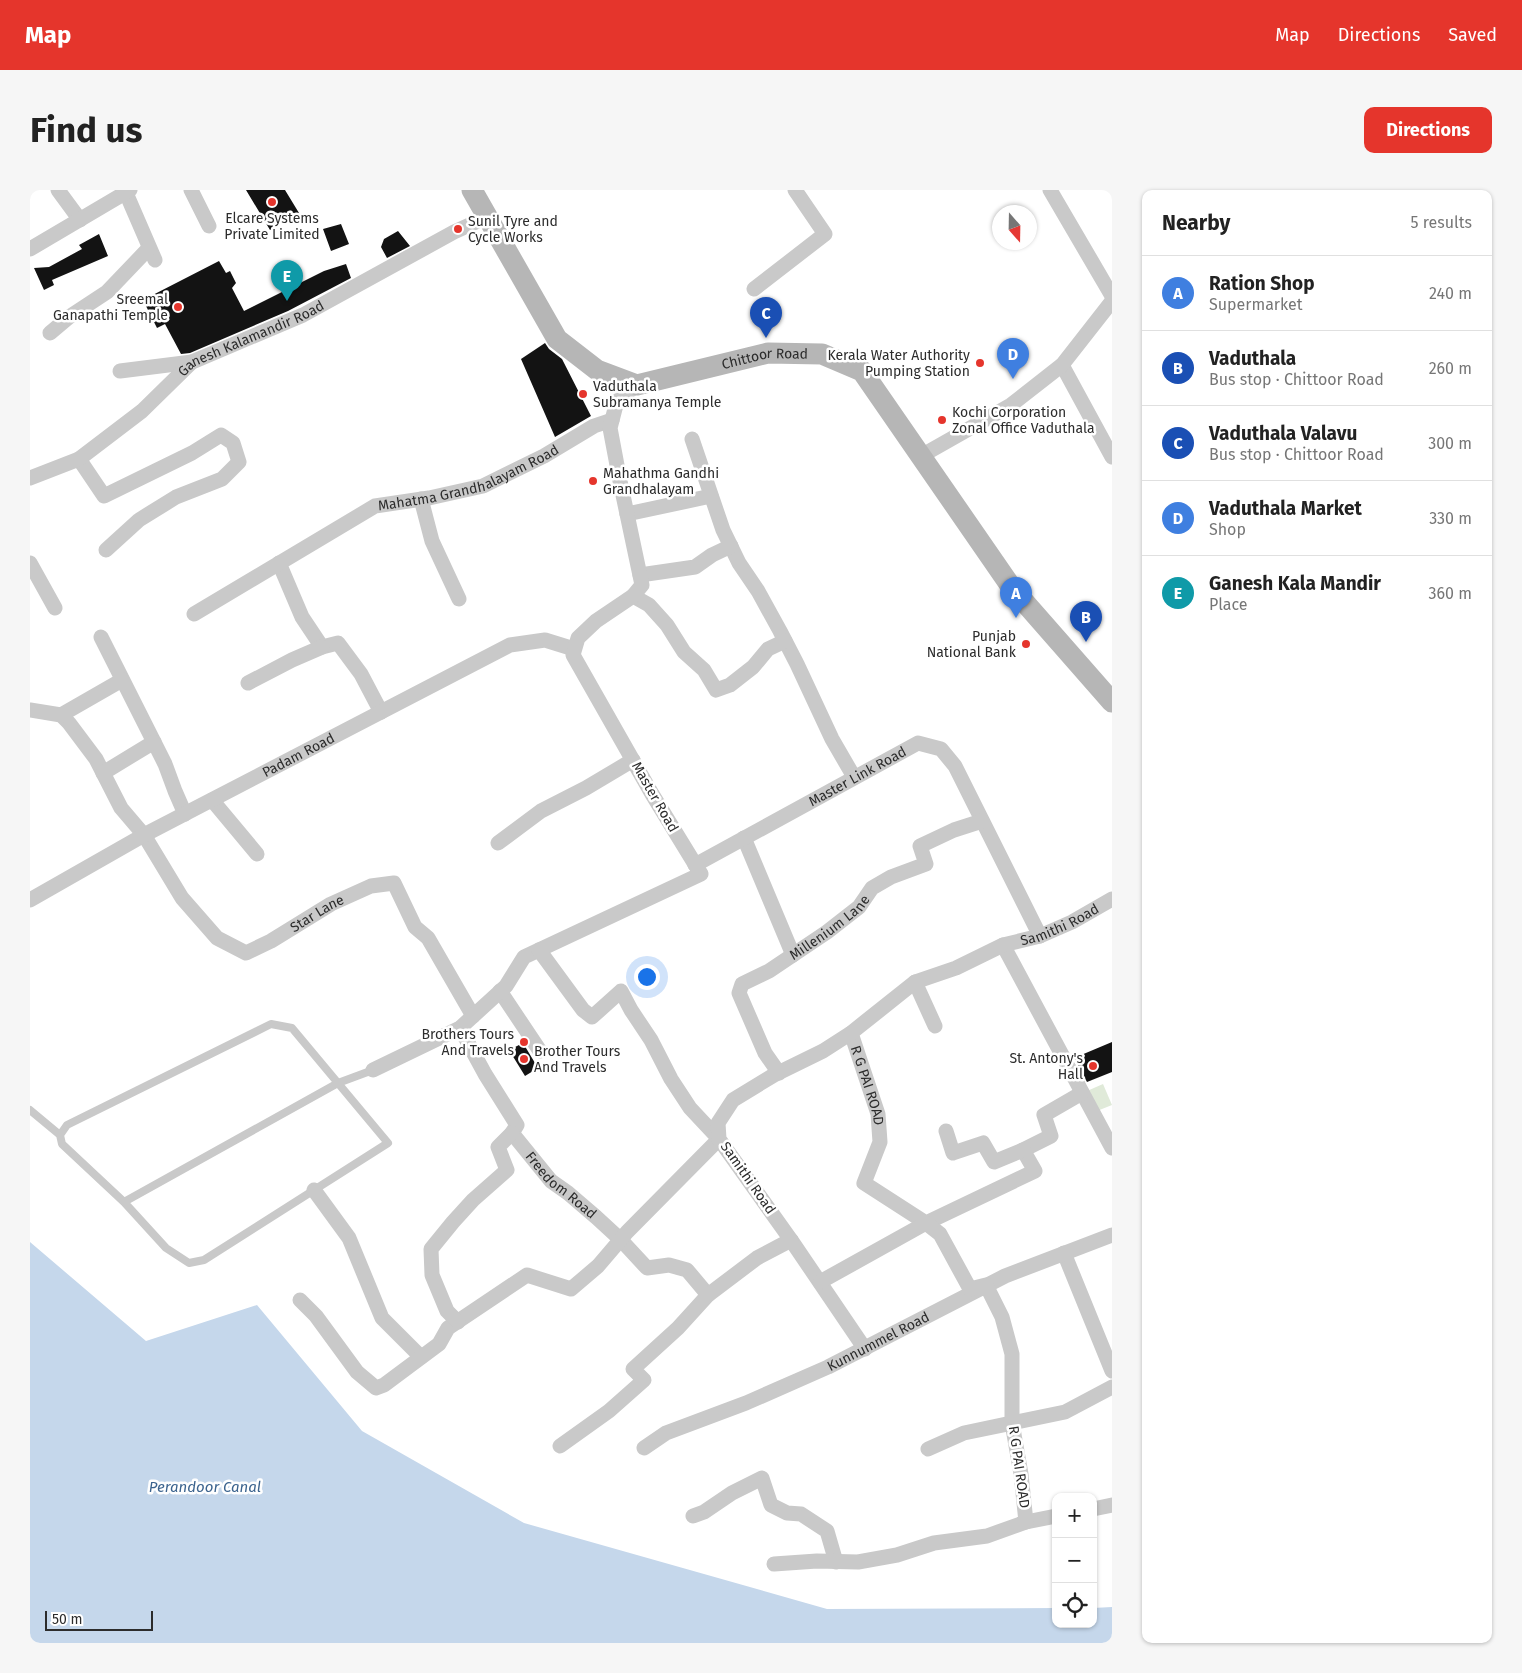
<!DOCTYPE html>
<meta charset="utf-8">
<style>
body{margin:0;font-family:"Fira Sans",sans-serif;background:#f6f6f6;color:#222}
.controls{position:absolute;right:15px;bottom:15px;display:grid;overflow:hidden;border-radius:10px;box-shadow:0 1px 4px #0004}
.controls button{width:45px;height:45px;display:grid;place-items:center;padding:0;border:0;border-bottom:1px solid #e0e0e0;background:#fff;color:#222;font:25px sans-serif}
.compass{position:absolute;left:962px;top:15px;width:45px;height:45px;border-radius:50%;background:#fff;box-shadow:0 1px 4px #0004;rotate:160deg}
.scale{position:absolute;left:15px;bottom:12px;width:108px;box-sizing:border-box;padding-left:5px;border:2px solid #2c2c2c;border-top:0;font-size:14px;line-height:18px;white-space:nowrap;color:#2c2c2c;-webkit-text-stroke:4px #fff;paint-order:stroke}
.you{position:absolute;left:616px;top:786px;width:18px;height:18px;margin:-12px;border:4px solid #fff;border-radius:50%;background:#1a73e8;box-shadow:0 0 0 8px #1a73e833}
.badge{display:grid;place-items:center;width:32px;height:32px;border-radius:50%;background:#e5352c;color:#fff;font-size:16px;font-weight:700}
.pin{position:absolute;translate:-50% -41px;filter:drop-shadow(0 1px 2px #0008)}
.pin::after{content:'';position:absolute;top:26px;width:18px;height:15px;background:inherit;clip-path:polygon(0 0,100% 0,50% 100%)}
.list{margin:0;padding:0;list-style:none}
h2{display:flex;justify-content:space-between;align-items:center;height:65px;margin:0;padding:0 20px;font-size:21px}
h2 small{font-size:16px;font-weight:400;color:#767676}
.list li{display:grid;grid-template-columns:32px 1fr auto;gap:15px;align-items:center;box-sizing:border-box;height:75px;padding:0 20px;border-top:1px solid #e0e0e0}
.list b{display:block;font-size:19px;white-space:nowrap}
.list p{margin:0;font-size:16px;white-space:nowrap;color:#767676}
.list em{font-size:16px;font-style:normal;color:#767676}
.icon{flex:none;width:28px;height:28px;fill:none;stroke:currentColor;stroke-width:2;stroke-linecap:round;stroke-linejoin:round}
.map{position:relative;flex:none;width:1082px;height:1453px;overflow:hidden;border-radius:10px}
header{display:flex;align-items:center;gap:30px;box-sizing:border-box;height:70px;padding:0 25px;background:#e5352c;color:#fff}
header strong{font-size:24px}
nav{display:flex;gap:28px;margin-inline-start:auto;font-size:18px}
.intro{display:flex;align-items:center;justify-content:space-between;box-sizing:border-box;height:120px;padding:0 30px}
h1{margin:0;font-size:35px}
.button{padding:12px 22px;border-radius:10px;background:#e5352c;color:#fff;font-size:18px;font-weight:700}
main{display:flex;gap:30px;padding:0 30px}
aside{flex:1;background:#fff;border-radius:10px;box-shadow:0 1px 4px #0004}
.map>svg:first-child{display:block}
</style>
<header>
<strong>Map</strong>
<nav><a>Map</a><a>Directions</a><a>Saved</a></nav>
</header>
<div class="intro"><h1>Find us</h1><a class="button">Directions</a></div>
<main>
<div class="map">
<svg width="1082" height="1453" viewBox="0 0 1082 1453">
<rect width="100%" height="100%" fill="#fff"/>
<path fill="#e0ead9" d="M1073,894L1082,915L1067,921L1057,901Z"/>
<path fill="#c5d7eb" d="M0,1052L116,1151L227,1115L332,1241L494,1333L797,1419L1026,1418V1434H1063V1418L1082,1417V1453H0Z"/>
<path fill="#131313" d="M216,0H255L269,23L240,40Z
M311,34L319,54L301,61L293,39Z
M368,41L380,56L357,68L351,57L354,49Z
M69,44L78,66L22,90L24,95L14,100L4,78L19,77L52,59L49,55Z
M189,71L196,83L200,81L206,93L202,98L214,121L294,81L316,74L321,88L258,121L160,163L151,164L135,134L127,138L113,110Z
M515,153L519,159L532,169L561,226L525,247L491,169Z
M1082,852V882L1057,892L1044,868Z
M493,853L508,878L495,886L479,860Z"/>
<g fill="none" stroke-linecap="round" stroke-linejoin="round">
<path stroke="#c9c9c9" stroke-width="8" d="M0,920L30,945
M94,1012L32,954L30,945L37,935L241,834L262,838L358,953L174,1070L159,1073L136,1058L94,1012L308,893L343,880"/>
<g stroke="#c9c9c9" stroke-width="15">
<path d="M28,0L50,30"/>
<path d="M161,0L179,36"/>
<path d="M1020,0L1082,106"/>
<path d="M96,3L125,70"/>
<path d="M0,59L100,0"/>
<path d="M724,99L795,44L765,0"/>
<path d="M20,143L39,127L77,102L119,58"/>
<path d="M1032,175L1082,267"/>
<path d="M90,181L162,172"/>
<path d="M662,249L693,340L709,373L728,401L750,441L767,474L802,549L824,587"/>
<path d="M891,266L981,215L1032,175L1082,111"/>
<path d="M49,269L74,306L162,263L191,245L203,253L209,272L192,289L146,307L109,330L76,360"/>
<path id="s1" d="M0,288L49,269L112,221L162,172L273,125L424,42L457,27"/>
<path d="M391,309L402,351L429,409"/>
<path d="M597,324L681,306"/>
<path d="M0,373L25,418"/>
<path d="M249,373L272,427L292,457L308,453L331,484L351,522"/>
<path d="M610,385L665,377L682,365L701,356"/>
<path d="M603,406L619,415L637,435L654,462L674,480L686,500L700,495L723,477L738,459L755,451"/>
<path id="s2" d="M164,424L345,316L399,308L453,296L514,266L564,236L582,230"/>
<path d="M71,447L135,574L145,601L155,624"/>
<path d="M218,493L262,470L292,457"/>
<path id="s3" d="M0,520L31,525L39,533L66,569L91,618L114,645L152,708L187,748L216,763L241,751L301,714L341,696L364,693L385,737L398,748L443,826"/>
<path d="M31,525L92,490"/>
<path d="M73,583L124,552"/>
<path d="M182,610L227,664"/>
<path d="M714,648L763,765"/>
<path d="M468,653L511,621L556,598L603,570"/>
<path id="s4" d="M665,675L888,553L911,559L925,576L1010,746"/>
<path id="s5" d="M0,710L114,645L480,455L515,450L544,459"/>
<path d="M973,755L1082,958"/>
<path d="M885,792L905,836"/>
<path d="M470,801L510,861"/>
<path id="s6" d="M430,838L455,884L487,935L482,943L521,991L538,1003L566,1027L591,1050L617,1078L639,1075L657,1080L678,1105"/>
<path id="s7" d="M821,843L848,924L850,952L834,993L896,1033L1005,981L993,960L1021,946L1014,925L1052,903"/>
<path d="M343,880L430,838L476,796L494,767L671,684L622,604L543,465L548,448L566,431L603,406L612,395L590,291L580,238L587,211L607,195"/>
<path id="s8" d="M749,883L735,863L709,803L712,794L739,781L797,742L829,717L842,698L861,687L896,674L890,656L924,640L952,631"/>
<path d="M916,941L923,963L953,953L964,972L993,960"/>
<path d="M284,1000L319,1048L352,1128L391,1167"/>
<path d="M761,1050L835,1159"/>
<path d="M1034,1063L1082,1181"/>
<path d="M270,1110L286,1126L327,1182L346,1198L354,1195L409,1154L418,1138L497,1085L541,1099L568,1076L597,1042L689,949L660,918L641,889L621,850L601,820L591,801L562,827L553,820L509,760"/>
<path d="M428,1132L417,1121L402,1085L401,1059L423,1032L443,1010L477,980L468,957L482,943"/>
<path id="s9" d="M530,1256L579,1221L614,1190L603,1179L648,1138L678,1105L727,1068L761,1050L689,949L688,933L703,910L744,885L793,861L821,843L885,792L926,778L973,755L1010,746L1042,732L1082,709"/>
<path id="s10" d="M614,1258L636,1243L716,1213L798,1177L975,1086L1082,1045"/>
<path d="M898,1259L934,1243L1035,1222L1082,1197"/>
<path d="M1063,1319L1082,1315"/>
<path d="M663,1326L674,1322L702,1303L732,1288L741,1315L757,1323L771,1324L797,1341L806,1372"/>
<path d="M996,1332L1026,1326"/>
<path d="M744,1374L787,1371L828,1372L867,1365L904,1353L957,1346L996,1332L991,1284L982,1233V1164L972,1127L956,1095L940,1099L910,1044L896,1033L790,1092"/>
</g>
<path stroke="#b6b6b6" stroke-width="21" id="s11" d="M442,0L527,149L567,180L607,195L738,163L792,164L832,181L982,398L1082,512"/>
</g>
<g fill="#e5352c" stroke="#fff" stroke-width="2">
<circle cx="242" cy="12" r="5"/>
<circle cx="428" cy="39" r="5"/>
<circle cx="148" cy="117" r="5"/>
<circle cx="950" cy="173" r="5"/>
<circle cx="553" cy="204" r="5"/>
<circle cx="912" cy="230" r="5"/>
<circle cx="563" cy="291" r="5"/>
<circle cx="996" cy="454" r="5"/>
<circle cx="494" cy="852" r="5"/>
<circle cx="494" cy="869" r="5"/>
<circle cx="1063" cy="876" r="5"/>
</g>
<g text-anchor="middle" dominant-baseline="central" stroke-width="5" stroke-linejoin="round" paint-order="stroke">
<g font-size="14" fill="#2c2c2c" stroke="#fff" text-anchor="start">
<text x="242" y="28" text-anchor="middle">Elcare Systems<tspan x="242" dy="16">Private Limited</tspan></text>
<text x="438" y="31">Sunil Tyre and<tspan x="438" dy="16">Cycle Works</tspan></text>
<text x="138" y="109" text-anchor="end">Sreemal<tspan x="138" dy="16">Ganapathi Temple</tspan></text>
<text x="940" y="165" text-anchor="end">Kerala Water Authority<tspan x="940" dy="16">Pumping Station</tspan></text>
<text x="563" y="196">Vaduthala<tspan x="563" dy="16">Subramanya Temple</tspan></text>
<text x="922" y="222">Kochi Corporation<tspan x="922" dy="16">Zonal Office Vaduthala</tspan></text>
<text x="573" y="283">Mahathma Gandhi<tspan x="573" dy="16">Grandhalayam</tspan></text>
<text x="986" y="446" text-anchor="end">Punjab<tspan x="986" dy="16">National Bank</tspan></text>
<text x="484" y="844" text-anchor="end">Brothers Tours<tspan x="484" dy="16">And Travels</tspan></text>
<text x="504" y="861">Brother Tours<tspan x="504" dy="16">And Travels</tspan></text>
<text x="1053" y="868" text-anchor="end">St. Antony's<tspan x="1053" dy="16">Hall</tspan></text>
</g>
<g font-size="14" fill="#2c2c2c" stroke="#fff">
<text stroke="none"><textPath href="#s1" startOffset="265">Ganesh Kalamandir Road</textPath></text>
<text stroke="none"><textPath href="#s11" startOffset="396">Chittoor Road</textPath></text>
<text stroke="none"><textPath href="#s2" startOffset="309">Mahatma Grandhalayam Road</textPath></text>
<text stroke="none"><textPath href="#s5" startOffset="305">Padam Road</textPath></text>
<text stroke="none"><textPath href="#s4" startOffset="185">Master Link Road</textPath></text>
<text transform="translate(625 607) rotate(60)">Master Road</text>
<text stroke="none"><textPath href="#s3" startOffset="419">Star Lane</textPath></text>
<text stroke="none"><textPath href="#s9" startOffset="869">Samithi Road</textPath></text>
<text stroke="none"><textPath href="#s8" startOffset="204">Millenium Lane</textPath></text>
<text stroke="none"><textPath href="#s7" startOffset="55">R G PAI ROAD</textPath></text>
<text transform="translate(718 988) rotate(55)">Samithi Road</text>
<text stroke="none"><textPath href="#s6" startOffset="194">Freedom Road</textPath></text>
<text stroke="none"><textPath href="#s10" startOffset="258">Kunnummel Road</textPath></text>
<text transform="translate(989 1277) rotate(82)">R G PAI ROAD</text>
</g>
<g font-size="15" font-style="italic" fill="#3b638e" stroke="#fff">
<text x="175" y="1297">Perandoor Canal</text>
</g>
</g>
</svg>
<div class="controls">
<button>+</button>
<button>−</button>
<button><svg class="icon" aria-label="locate" viewBox="0 0 24 24"><circle cx="12" cy="12" r="6"/><path d="M12 2v4M12 18v4M2 12h4M18 12h4"/></svg></button>
</div>
<svg class="compass" viewBox="-18 -18 36 36"><path d="M0-13l5 13h-10z" fill="#e53935"/><path d="M0 13l5-13h-10z" fill="#767676"/></svg>
<div class="scale">50 m</div>
<div class="you"></div>
<div class="pin badge" style="left:986px;top:428px;background:#3f7fe0">A</div>
<div class="pin badge" style="left:1056px;top:452px;background:#1a4fb4">B</div>
<div class="pin badge" style="left:736px;top:148px;background:#1a4fb4">C</div>
<div class="pin badge" style="left:983px;top:189px;background:#3f7fe0">D</div>
<div class="pin badge" style="left:257px;top:111px;background:#0f9aa8">E</div>
</div>
<aside>
<h2>Nearby<small>5 results</small></h2>
<ul class="list">
<li><span class="badge" style="background:#3f7fe0">A</span><div><b>Ration Shop</b><p>Supermarket</p></div><em>240 m</em></li>
<li><span class="badge" style="background:#1a4fb4">B</span><div><b>Vaduthala</b><p>Bus stop · Chittoor Road</p></div><em>260 m</em></li>
<li><span class="badge" style="background:#1a4fb4">C</span><div><b>Vaduthala Valavu</b><p>Bus stop · Chittoor Road</p></div><em>300 m</em></li>
<li><span class="badge" style="background:#3f7fe0">D</span><div><b>Vaduthala Market</b><p>Shop</p></div><em>330 m</em></li>
<li><span class="badge" style="background:#0f9aa8">E</span><div><b>Ganesh Kala Mandir</b><p>Place</p></div><em>360 m</em></li>
</ul>
</aside>
</main>
